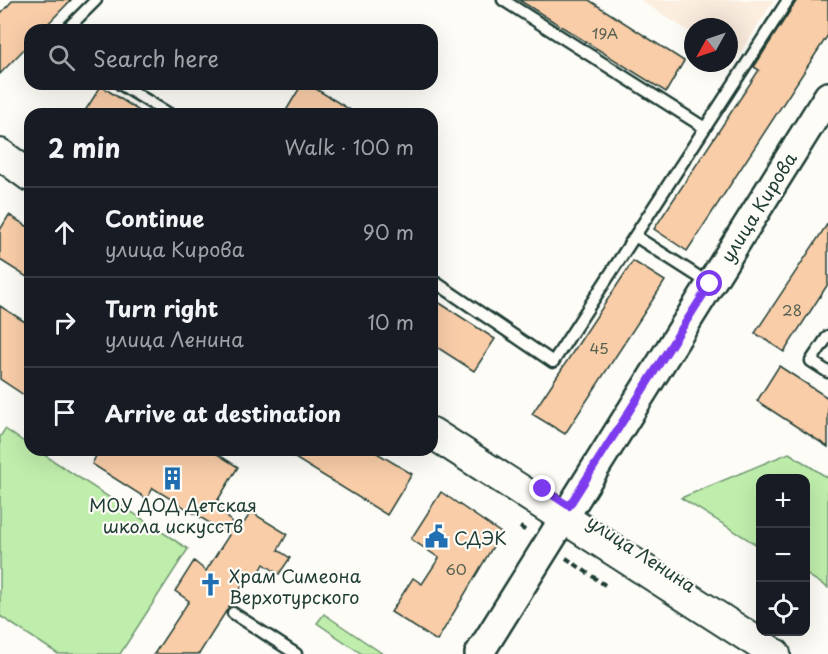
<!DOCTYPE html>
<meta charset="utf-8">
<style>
body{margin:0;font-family:"Playpen Sans",sans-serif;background:#242831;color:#f1f3f6}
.controls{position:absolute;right:18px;bottom:18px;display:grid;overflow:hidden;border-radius:12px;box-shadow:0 6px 24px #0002}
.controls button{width:54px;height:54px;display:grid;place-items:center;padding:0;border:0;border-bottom:2px solid #363941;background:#171b24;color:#f1f3f6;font:30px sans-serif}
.compass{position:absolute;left:684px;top:18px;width:54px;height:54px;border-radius:50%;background:#171b24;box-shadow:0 6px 24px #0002;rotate:230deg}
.stop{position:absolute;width:18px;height:18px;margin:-14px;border:4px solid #7c3aed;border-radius:50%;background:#fff}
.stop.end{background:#7c3aed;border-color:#fff;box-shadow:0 2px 6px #0008}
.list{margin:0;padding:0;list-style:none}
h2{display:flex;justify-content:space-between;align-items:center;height:78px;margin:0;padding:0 24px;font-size:26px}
h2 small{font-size:20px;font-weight:400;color:#9ea1a6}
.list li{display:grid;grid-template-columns:39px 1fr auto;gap:18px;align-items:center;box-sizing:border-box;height:90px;padding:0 24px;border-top:2px solid #363941}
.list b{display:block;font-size:22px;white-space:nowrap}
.list p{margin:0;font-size:20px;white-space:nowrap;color:#9ea1a6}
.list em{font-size:20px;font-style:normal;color:#9ea1a6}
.icon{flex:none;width:33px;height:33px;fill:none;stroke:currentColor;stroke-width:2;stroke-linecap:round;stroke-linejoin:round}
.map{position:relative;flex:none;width:828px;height:654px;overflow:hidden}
.search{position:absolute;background:#171b24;box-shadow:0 6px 24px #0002;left:24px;top:24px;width:414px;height:66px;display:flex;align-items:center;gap:15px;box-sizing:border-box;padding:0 21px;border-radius:18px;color:#9ea1a6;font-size:22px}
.panel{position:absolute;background:#171b24;box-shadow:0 6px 24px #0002;left:24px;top:108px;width:414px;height:348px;border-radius:18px}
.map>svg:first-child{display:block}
</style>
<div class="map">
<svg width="828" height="654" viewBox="0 0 828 654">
<rect width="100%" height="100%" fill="#fdfcf7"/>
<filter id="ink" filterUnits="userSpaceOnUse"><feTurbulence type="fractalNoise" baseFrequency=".0167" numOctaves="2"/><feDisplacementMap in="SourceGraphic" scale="12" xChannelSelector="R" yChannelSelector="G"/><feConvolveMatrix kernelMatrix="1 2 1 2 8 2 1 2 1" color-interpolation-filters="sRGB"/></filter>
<g filter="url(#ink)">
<path fill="#fceedf" d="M640,0H774L735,61L729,58V27H693V34Z"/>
<path fill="#bfeeac" stroke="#6f9670" stroke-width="1.5" d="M5,429L30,446V450H37L188,549L120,654H58L0,616V437Z
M789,453L828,478V588L806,574V478H760V547L681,498Z
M324,614L383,654H362L317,623Z"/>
<path fill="#f9cda8" stroke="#1f3d34" stroke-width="1.5" d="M13,0H71L42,30H30V43L0,74V14Z
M519,0H589L684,61L666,92Z
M797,0H828V35L687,251L654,229L759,70L754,67Z
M302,84H308L357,114H284Z
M101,86L144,114H83Z
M9,215L30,228V279L0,260V230Z
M828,223V284L784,352L755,333Z
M633,261L665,281L565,434L532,414Z
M432,298L495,339L474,371L432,344Z
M0,306L30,325V386L24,395L0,379Z
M779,366L828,398V447L757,401Z
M99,450H211L238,467L216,503L239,531L251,512L287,534L278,550L290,558L279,574L264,564L256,579L249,575L199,654H154L189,601L175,591L194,561L206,571L229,535L153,488L147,499L92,464Z
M282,450H372L412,474L387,515Z
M441,492L501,533L437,641L391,612L413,578L422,584L439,558L411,539Z"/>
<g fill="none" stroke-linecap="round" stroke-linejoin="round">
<defs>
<path id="service" d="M503,0L705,128
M66,30L96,0
M120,84L169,114
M635,236L710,284
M432,280L553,362L788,0
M828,336L811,361L828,372
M233,613L296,654"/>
<path id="tertiary" d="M479,654L828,96"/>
<path id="secondary" d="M0,154L30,176
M432,433L775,654"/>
</defs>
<use href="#service" stroke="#1f3d34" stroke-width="15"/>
<use href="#tertiary" stroke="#1f3d34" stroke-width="32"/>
<use href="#secondary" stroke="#1f3d34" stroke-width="34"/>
<path stroke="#1f3d34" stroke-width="4" stroke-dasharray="6 4.5" stroke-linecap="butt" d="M520,527L528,532
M566,558L605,585"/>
<use href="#service" stroke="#fdfcf7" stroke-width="10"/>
<use href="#tertiary" stroke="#fdfcf7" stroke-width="27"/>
<use href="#secondary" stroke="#fdfcf7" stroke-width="30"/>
</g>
</g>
<g fill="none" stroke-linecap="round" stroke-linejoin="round" filter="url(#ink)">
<path stroke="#7c3aed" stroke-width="8" d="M543,489L569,506L710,284"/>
</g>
<defs>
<symbol id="building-bare" viewBox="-9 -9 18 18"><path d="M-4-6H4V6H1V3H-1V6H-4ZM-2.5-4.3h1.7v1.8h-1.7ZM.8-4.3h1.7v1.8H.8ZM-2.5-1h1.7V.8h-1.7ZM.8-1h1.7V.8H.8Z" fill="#1f6fb2" stroke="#fdfcf7" stroke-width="2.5" paint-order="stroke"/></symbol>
<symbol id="civic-bare" viewBox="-9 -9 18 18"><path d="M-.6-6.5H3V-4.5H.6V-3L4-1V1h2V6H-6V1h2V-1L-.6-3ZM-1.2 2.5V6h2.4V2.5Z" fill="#1f6fb2" stroke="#fdfcf7" stroke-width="2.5" paint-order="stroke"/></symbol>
<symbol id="church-bare" viewBox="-9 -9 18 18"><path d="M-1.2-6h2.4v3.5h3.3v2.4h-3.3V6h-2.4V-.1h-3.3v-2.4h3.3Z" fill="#1f6fb2" stroke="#fdfcf7" stroke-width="2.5" paint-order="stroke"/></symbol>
</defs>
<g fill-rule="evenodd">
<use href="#building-bare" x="156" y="462" width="33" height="33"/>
<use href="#civic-bare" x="420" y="520" width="33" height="33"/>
<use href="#church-bare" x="194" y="568" width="33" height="33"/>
</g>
<g text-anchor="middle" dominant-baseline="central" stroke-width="4.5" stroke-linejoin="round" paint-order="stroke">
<g font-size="15" fill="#566151">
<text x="605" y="32">19А</text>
<text x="792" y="309">28</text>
<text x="599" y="347">45</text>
<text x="456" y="568">60</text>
</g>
<g font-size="18" fill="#1f3d34" stroke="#fdfcf7">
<text transform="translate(758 207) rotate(-58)">улица Кирова</text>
<text transform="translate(642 553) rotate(33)">улица Ленина</text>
</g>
<g font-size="18" fill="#1f3d34" stroke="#fdfcf7" text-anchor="start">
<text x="173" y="504" text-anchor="middle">МОУ ДОД Детская<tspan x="173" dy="21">школа искусств</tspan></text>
<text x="454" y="537">СДЭК</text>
<text x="229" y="575">Храм Симеона<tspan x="229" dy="21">Верхотурского</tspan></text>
</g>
</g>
</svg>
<div class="controls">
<button>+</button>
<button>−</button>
<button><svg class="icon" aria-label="locate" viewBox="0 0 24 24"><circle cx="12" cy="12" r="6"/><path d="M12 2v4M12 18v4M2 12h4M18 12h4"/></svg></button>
</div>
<svg class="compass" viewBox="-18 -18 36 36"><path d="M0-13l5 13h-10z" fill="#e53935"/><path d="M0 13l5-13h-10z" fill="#9ea1a6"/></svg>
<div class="stop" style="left:710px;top:284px"></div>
<div class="stop end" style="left:543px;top:489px"></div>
<div class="search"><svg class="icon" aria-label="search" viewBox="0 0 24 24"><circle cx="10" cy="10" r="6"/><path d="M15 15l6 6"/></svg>Search here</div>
<section class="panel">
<h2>2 min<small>Walk · 100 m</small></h2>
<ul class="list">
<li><svg class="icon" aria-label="ahead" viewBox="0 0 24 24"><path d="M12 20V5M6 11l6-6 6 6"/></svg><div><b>Continue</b><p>улица Кирова</p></div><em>90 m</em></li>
<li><svg class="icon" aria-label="right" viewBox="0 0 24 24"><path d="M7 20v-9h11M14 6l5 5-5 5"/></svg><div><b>Turn right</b><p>улица Ленина</p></div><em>10 m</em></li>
<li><svg class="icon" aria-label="arrive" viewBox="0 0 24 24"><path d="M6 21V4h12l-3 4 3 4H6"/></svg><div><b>Arrive at destination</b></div></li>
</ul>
</section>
</div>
